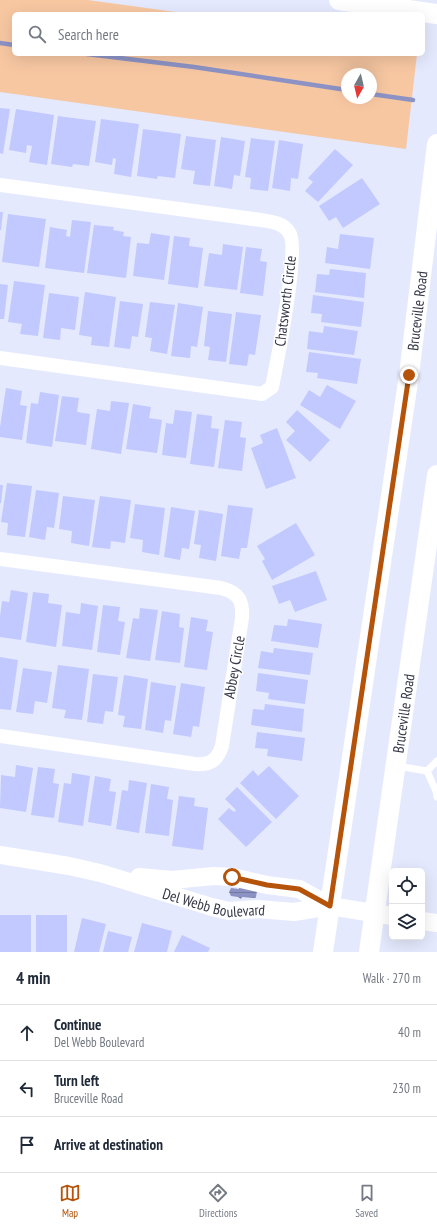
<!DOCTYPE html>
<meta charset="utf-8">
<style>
body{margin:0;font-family:"PT Sans Narrow",sans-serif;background:#f6f6f7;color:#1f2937}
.controls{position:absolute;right:12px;bottom:12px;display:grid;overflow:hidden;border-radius:6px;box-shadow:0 4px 16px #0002}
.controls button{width:36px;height:36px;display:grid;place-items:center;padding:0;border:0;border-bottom:1px solid #e0e1e3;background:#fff;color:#1f2937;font:20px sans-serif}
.compass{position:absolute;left:341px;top:68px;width:36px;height:36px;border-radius:50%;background:#fff;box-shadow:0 4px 16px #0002;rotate:188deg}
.stop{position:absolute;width:12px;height:12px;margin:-9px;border:3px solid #b45309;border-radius:50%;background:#fff}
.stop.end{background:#b45309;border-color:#fff;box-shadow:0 1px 4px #0008}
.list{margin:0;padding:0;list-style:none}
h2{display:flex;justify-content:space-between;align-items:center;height:52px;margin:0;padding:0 16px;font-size:17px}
h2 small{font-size:13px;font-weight:400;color:#747a83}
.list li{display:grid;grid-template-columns:26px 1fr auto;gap:12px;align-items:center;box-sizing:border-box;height:56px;padding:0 16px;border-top:1px solid #e0e1e3}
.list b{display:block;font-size:15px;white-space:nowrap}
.list p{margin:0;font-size:13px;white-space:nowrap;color:#747a83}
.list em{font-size:13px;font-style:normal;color:#747a83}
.icon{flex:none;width:22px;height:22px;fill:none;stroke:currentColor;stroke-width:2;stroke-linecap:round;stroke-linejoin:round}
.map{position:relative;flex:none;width:437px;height:952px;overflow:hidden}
.search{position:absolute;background:#fff;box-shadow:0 4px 16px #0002;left:12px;right:12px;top:12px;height:44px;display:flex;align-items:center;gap:10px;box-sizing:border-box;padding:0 14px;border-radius:6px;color:#747a83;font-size:15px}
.sheet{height:220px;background:#fff}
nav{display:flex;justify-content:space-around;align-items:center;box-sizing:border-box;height:56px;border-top:1px solid #e0e1e3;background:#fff;font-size:11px;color:#747a83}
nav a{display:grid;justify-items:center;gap:2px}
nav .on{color:#b45309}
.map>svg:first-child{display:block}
</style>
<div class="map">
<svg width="437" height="952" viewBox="0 0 437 952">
<defs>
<pattern id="water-rules" width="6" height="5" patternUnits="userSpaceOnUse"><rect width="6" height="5" fill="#8c93c4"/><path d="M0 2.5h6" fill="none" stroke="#7379a1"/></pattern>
</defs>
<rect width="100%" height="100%" fill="#e5e9fd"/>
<path fill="#f7c7a2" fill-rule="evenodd" d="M0,0H88L190,14H14V54H417L406,149L0,92ZM347,74H371V98H347Z"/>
<path fill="url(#water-rules)" d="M239,887L257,891L256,897L255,898L242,897L241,899L238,897L231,896L229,892L231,888L239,889Z"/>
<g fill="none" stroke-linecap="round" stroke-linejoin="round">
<path stroke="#8c93c4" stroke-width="4.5" d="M0,43L14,45
M87,54L194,67L347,90
M371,94L413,100"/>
</g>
<path fill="#c1c9fe" d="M0,108L10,109L3,154L0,153Z
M16,109L54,115L47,165L29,162L32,146L27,145L26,153L9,150Z
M58,116L96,121L89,166L73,164L72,167L51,164Z
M101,119L139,124L131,177L114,174L116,159L113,158L112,165L95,162Z
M143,129L181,134L175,178L158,176L157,179L137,176Z
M186,136L216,140L210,186L193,184L195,171L181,169Z
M221,137L245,141L240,176L234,175L232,189L214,186Z
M251,138L275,141L268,191L250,189L251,178L245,177Z
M279,140L303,144L298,179L291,178L290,191L272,188Z
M335,149L353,165L318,202L305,191L313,182L308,178Z
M362,178L380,204L343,228L336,217L329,221L319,206Z
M0,212H3L1,230H0Z
M8,214L46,219L39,267L2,262Z
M72,220L91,222L84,273L45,268L50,227L67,230L66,236L70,237Z
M94,225L114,227L113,230L124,232L123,236L131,237L126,278L87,273Z
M151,233L170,236L164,280L133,276L137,243L149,244Z
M340,234L374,238L370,269L325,263L327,247L338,249Z
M174,236L190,238L189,246L203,248L198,288L168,284Z
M223,244L243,247L237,290L204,286L209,253L222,255Z
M246,247L262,249L260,261L267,262L263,296L240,293Z
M330,269L366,273L364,298L315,292L317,274L329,275Z
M14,281L45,285L38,336L20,334L22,324L8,322Z
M0,284L8,285L4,319H0Z
M85,292L116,297L109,347L91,345L92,337L79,335Z
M49,293L79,297L75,330L61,328L60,340L43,338Z
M313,295L364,302L361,327L321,322L322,314L311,313Z
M120,301L143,304L138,337L132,336L130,349L114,347Z
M150,302L175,305L167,354L150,351L152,338L145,337Z
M178,303L203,307L197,347L191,346L190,358L171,356Z
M208,311L232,314L226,362L208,360L210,347L204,346Z
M236,312L261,315L255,355L249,354L247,366L229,364Z
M324,326L358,331L354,355L307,349L309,331L323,333Z
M309,352L361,359L357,384L317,378L318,373L306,372Z
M327,385L356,401L340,429L300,405L309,390L320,397Z
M6,388L22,391L20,405L27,406L22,440L0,437V427Z
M40,392L59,395L52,447L26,443L31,403L38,404Z
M62,396L79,398L77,412L90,414L86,445L55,441Z
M111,401L129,403L121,454L91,449L97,409L110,411Z
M133,404L151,407L149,418L162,420L157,453L126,449Z
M175,410L192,412L186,458L162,455L166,423L173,424Z
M297,410L330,440L310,462L286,440L295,431L286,422Z
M197,414L212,416L211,428L219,429L214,467L190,464Z
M225,420L242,422L240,437L246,438L242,471L218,468Z
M277,428L296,478L266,489L251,448L263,443L260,435Z
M7,483L32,486L25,537L7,535L8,523L1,522Z
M0,485H3L1,503H0Z
M36,490L59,493L54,528L47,527L45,540L29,537Z
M63,496L95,500L89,546L71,543L72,531L59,529Z
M100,496L131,500L125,543L111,541L110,549L92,547Z
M135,504L165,508L159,555L142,552L143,540L130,538Z
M228,505L253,508L247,548H241L239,559L221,556Z
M171,507L195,511L189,549L182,548L180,560L164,557Z
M199,510L223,514L216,561L199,558L201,545L194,544Z
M296,523L315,555L272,580L262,561L265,559L257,546Z
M316,571L327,600L295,612L290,600L279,604L272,586Z
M11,590L28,593L21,640L0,637V616L2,601L9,602Z
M33,592L49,594L48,603L62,605L56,647L26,642Z
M81,603L98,606L92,650L62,646L66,612L80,614Z
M103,605L120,607L118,621L125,622L120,655L97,652Z
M140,608L158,610L150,661L126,658L133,618L139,619Z
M162,611L180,614L179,627L184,628L180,663L155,660Z
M191,617L208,620L206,631L213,632L207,670L184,667Z
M288,619L322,624L318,648L271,641L274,625L287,626Z
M274,648L313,653L310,675L258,668L261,651L273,653Z
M0,657L18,660L11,710L0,709Z
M58,665L89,669L82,720L64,718L66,710L52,708Z
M23,668L52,672L47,703L35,701L33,714L16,712Z
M258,673L308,680L305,704L268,699L269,693L256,691Z
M93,674L118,677L113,712L105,711L103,724L87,722Z
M124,675L148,679L141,729L123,727L125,716L118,715Z
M151,682L176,686L171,721L165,720L163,733L145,730Z
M181,683L205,687L199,727L193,726L191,737L173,734Z
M265,704L304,709L302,732L251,725L253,709L264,710Z
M257,732L305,738L302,761L267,756L268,749L255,748Z
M16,765L33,768L26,812L0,808L1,775L15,777Z
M269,766L299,796L276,819L240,783L253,770L258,776Z
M38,767L55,769L53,783L59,784L54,818L31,815Z
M72,773L90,776L83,826L58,822L64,783L71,784Z
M95,776L111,779L109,791L116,792L111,826L88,822Z
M129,780L147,783L139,833L116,829L122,790L128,791Z
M151,784L169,787L167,799L173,800L169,836L145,833Z
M237,787L272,822L246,847L218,819L229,808L234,812L236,810L225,799Z
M179,796L195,798L194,806L208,808L203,850L172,846Z
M0,915H31V952H0Z
M36,915H67V952H36Z
M82,918L106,924L99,952H74Z
M142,923L172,931L167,952H134Z
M108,931L132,937L128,952H103Z
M182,935L210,948L208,952H174Z"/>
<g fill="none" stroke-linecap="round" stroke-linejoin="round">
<path stroke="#fff" stroke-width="7" d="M397,766L427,771
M427,771L436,791L437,797
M427,771L437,761"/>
<path stroke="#fff" stroke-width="14" d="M0,185L261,220C273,222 284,223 290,234C299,251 277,363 272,387L262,394L0,358
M0,559L221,588C239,593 243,600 242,618L222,746C217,761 210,765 195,764L0,736"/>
<g stroke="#fff" stroke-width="18">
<path id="s1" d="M0,855L69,866L100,873L212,907L229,911L258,909L294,912L330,906L392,916"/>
<path d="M139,877L172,880L214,876L232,877L267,885L299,889L330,906"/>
<path d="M422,921L437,923"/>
</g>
<g stroke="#fff" stroke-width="20">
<path d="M339,0L437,14"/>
<path id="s2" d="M323,952L409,375L437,144"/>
<path id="s3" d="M369,952L437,475"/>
</g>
</g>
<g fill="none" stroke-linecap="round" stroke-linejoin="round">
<path stroke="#b45309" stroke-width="5" d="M232,877L267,885L299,889L330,906L409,375"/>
</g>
<g text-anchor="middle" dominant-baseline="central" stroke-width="3" stroke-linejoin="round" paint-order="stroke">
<g font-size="15" fill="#353745" stroke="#fff">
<text transform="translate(285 301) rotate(-83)">Chatsworth Circle</text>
<text stroke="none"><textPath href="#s2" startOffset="648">Bruceville Road</textPath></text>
<text transform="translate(234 667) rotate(-80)">Abbey Circle</text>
<text stroke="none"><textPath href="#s3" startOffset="241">Bruceville Road</textPath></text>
<text stroke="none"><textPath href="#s1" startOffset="220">Del Webb Boulevard</textPath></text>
</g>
</g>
</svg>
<div class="controls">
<button><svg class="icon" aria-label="locate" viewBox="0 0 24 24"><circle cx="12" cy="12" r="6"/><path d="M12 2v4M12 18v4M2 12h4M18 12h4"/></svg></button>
<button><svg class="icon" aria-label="layers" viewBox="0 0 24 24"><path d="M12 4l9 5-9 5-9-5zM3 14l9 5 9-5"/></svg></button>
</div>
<svg class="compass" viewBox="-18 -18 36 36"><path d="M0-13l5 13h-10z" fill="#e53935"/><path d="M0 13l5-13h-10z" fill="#747a83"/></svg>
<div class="stop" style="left:232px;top:877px"></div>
<div class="stop end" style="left:409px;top:375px"></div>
<div class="search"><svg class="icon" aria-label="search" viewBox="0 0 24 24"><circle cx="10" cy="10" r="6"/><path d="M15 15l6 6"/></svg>Search here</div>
</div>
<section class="sheet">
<h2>4 min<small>Walk · 270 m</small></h2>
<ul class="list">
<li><svg class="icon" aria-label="ahead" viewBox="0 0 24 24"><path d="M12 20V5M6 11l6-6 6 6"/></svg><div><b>Continue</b><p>Del Webb Boulevard</p></div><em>40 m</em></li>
<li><svg class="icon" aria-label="left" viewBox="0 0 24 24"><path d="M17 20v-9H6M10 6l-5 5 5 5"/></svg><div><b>Turn left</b><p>Bruceville Road</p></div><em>230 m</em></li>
<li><svg class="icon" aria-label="arrive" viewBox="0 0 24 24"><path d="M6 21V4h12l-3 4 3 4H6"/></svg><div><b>Arrive at destination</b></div></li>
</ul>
</section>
<nav>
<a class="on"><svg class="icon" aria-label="map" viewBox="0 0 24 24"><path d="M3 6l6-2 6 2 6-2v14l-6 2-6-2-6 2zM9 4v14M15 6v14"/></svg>Map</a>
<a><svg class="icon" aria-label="directions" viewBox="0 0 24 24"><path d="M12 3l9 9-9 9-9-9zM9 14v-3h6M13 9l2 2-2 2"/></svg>Directions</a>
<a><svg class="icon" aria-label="saved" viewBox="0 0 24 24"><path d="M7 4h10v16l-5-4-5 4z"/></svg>Saved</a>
</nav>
